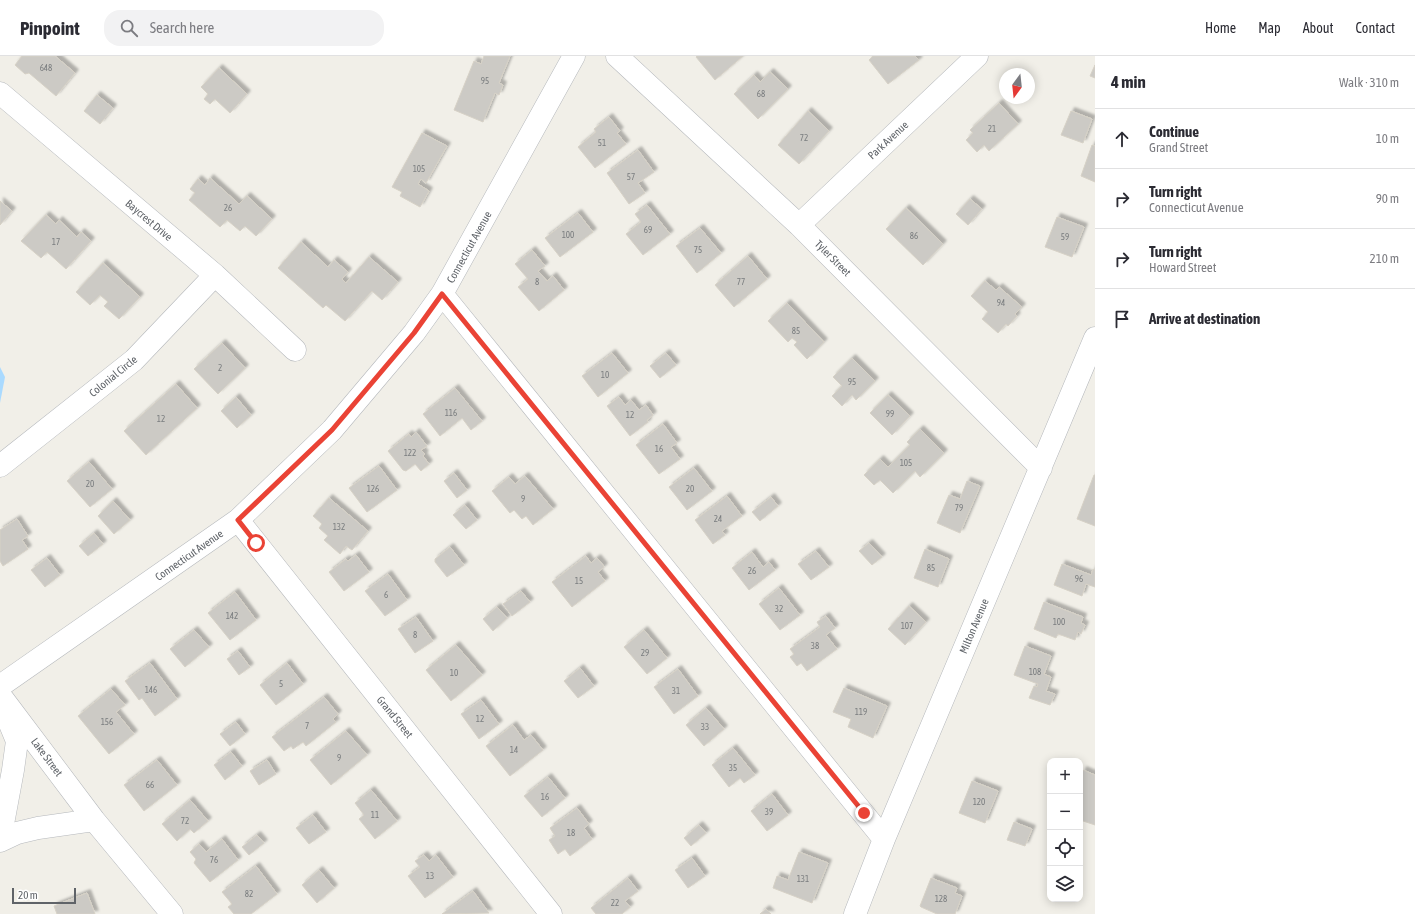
<!DOCTYPE html>
<meta charset="utf-8">
<style>
body{margin:0;font-family:"Asap Condensed",sans-serif;background:#f2f2f3;color:#2b2b33}
.controls{position:absolute;right:12px;bottom:12px;display:grid;overflow:hidden;border-radius:8px;box-shadow:0 2px 10px #0003}
.controls button{width:36px;height:36px;display:grid;place-items:center;padding:0;border:0;border-bottom:1px solid #e1e1e2;background:#fff;color:#2b2b33;font:20px sans-serif}
.compass{position:absolute;left:999px;top:12px;width:36px;height:36px;border-radius:50%;background:#fff;box-shadow:0 2px 10px #0003;rotate:195deg}
.scale{position:absolute;left:12px;bottom:10px;width:64px;box-sizing:border-box;padding-left:4px;border:2px solid #5f6368;border-top:0;font-size:11px;line-height:14px;white-space:nowrap;color:#5f6368;-webkit-text-stroke:3px #fff;paint-order:stroke}
.stop{position:absolute;width:12px;height:12px;margin:-9px;border:3px solid #ea4335;border-radius:50%;background:#fff}
.stop.end{background:#ea4335;border-color:#fff;box-shadow:0 1px 4px #0008}
.list{margin:0;padding:0;list-style:none}
h2{display:flex;justify-content:space-between;align-items:center;height:52px;margin:0;padding:0 16px;font-size:17px}
h2 small{font-size:13px;font-weight:400;color:#7c7c81}
.list li{display:grid;grid-template-columns:26px 1fr auto;gap:12px;align-items:center;box-sizing:border-box;height:60px;padding:0 16px;border-top:1px solid #e1e1e2}
.list b{display:block;font-size:15px;white-space:nowrap}
.list p{margin:0;font-size:13px;white-space:nowrap;color:#7c7c81}
.list em{font-size:13px;font-style:normal;color:#7c7c81}
.icon{flex:none;width:22px;height:22px;fill:none;stroke:currentColor;stroke-width:2;stroke-linecap:round;stroke-linejoin:round}
.map{position:relative;flex:none;width:1095px;height:858px;overflow:hidden}
header{display:flex;align-items:center;gap:24px;box-sizing:border-box;height:56px;padding:0 20px;background:#fff;border-bottom:1px solid #e1e1e2}
header strong{font-size:19px}
nav{display:flex;gap:22px;margin-inline-start:auto;font-size:14px}
.search{width:280px;height:36px;background:#f2f2f3;display:flex;align-items:center;gap:10px;box-sizing:border-box;padding:0 14px;border-radius:16px;color:#7c7c81;font-size:15px}
main{display:flex}
aside{flex:1;background:#fff}
.map>svg:first-child{display:block}
</style>
<header>
<strong>Pinpoint</strong>
<div class="search"><svg class="icon" aria-label="search" viewBox="0 0 24 24"><circle cx="10" cy="10" r="6"/><path d="M15 15l6 6"/></svg>Search here</div>
<nav><a>Home</a><a>Map</a><a>About</a><a>Contact</a></nav>
</header>
<main>
<div class="map">
<svg width="1095" height="858" viewBox="0 0 1095 858">
<defs>
<filter id="shadow"><feDropShadow dx="3.5" dy="-3.5" stdDeviation="1" flood-color="#0004"/></filter>
</defs>
<rect width="100%" height="100%" fill="#f1efe8"/>
<path fill="#aadaff" d="M0,311L5,321L0,347Z"/>
<path fill="#cccac5" stroke="#d6d1c6" filter="url(#shadow)" d="M22,0H55L75,17L56,40L29,17L25,18L15,9Z
M484,0H510L499,27L503,29L499,39L495,37L483,66L454,54L474,5L481,8Z
M697,0H743L715,24L696,1Z
M873,0H915L919,4L888,28L869,4Z
M1095,9V22L1090,20Z
M219,12L247,38L230,57L215,43L210,48L204,43L208,38L201,31Z
M770,16L788,33L758,63L734,38L754,19L760,26Z
M97,39L113,52L100,68L84,55Z
M999,47L1018,68L989,95L984,89L977,96L966,84L973,77L970,74Z
M808,55L829,75L799,108L778,89Z
M1071,55L1092,63L1083,87L1061,79Z
M609,61L620,75L617,77L626,88L595,112L578,91L596,76L594,73Z
M422,77L447,90L426,127L421,123L418,128L429,135L420,151L400,140L402,136L392,131Z
M1092,89L1095,90V126L1081,120Z
M638,94L654,116L638,127L645,137L629,148L607,117Z
M210,122L239,148L247,140L272,163L256,180L245,170L240,175L227,164L220,171L189,144L195,137L190,133L198,123L205,129Z
M970,143L982,153L968,169L956,158Z
M0,145L12,155L0,169Z
M647,149L670,178L643,199L626,178L641,166L635,158Z
M906,152L943,188L923,209L886,173Z
M578,157L593,176L560,201L545,182Z
M46,159L56,168L59,164L77,181L81,176L91,185L66,213L47,196L41,202L21,185Z
M1057,161L1084,171L1072,201L1045,191Z
M700,172L721,197L697,217L676,190Z
M301,186L328,211L334,204L348,216L342,223L346,227L369,201L398,226L382,244L372,235L345,265L326,249L323,252L278,212Z
M532,194L545,210L538,215L547,225L553,220L564,234L539,255L518,231L528,223L515,208Z
M748,200L767,223L734,251L715,229Z
M103,207L140,241L119,263L104,250L108,246L100,239L90,249L76,236Z
M985,225L996,234L999,231L1022,251L1015,258L1017,260L1008,270L1006,268L998,277L982,263L988,256L971,240Z
M787,247L824,286L807,303L794,289L797,286L792,282L788,286L768,265Z
M222,287L245,312L218,338L194,313Z
M612,297L628,317L598,341L582,320Z
M666,297L676,309L660,322L650,310Z
M852,302L875,325L856,344L852,339L842,350L832,340L842,330L833,321Z
M176,328L197,352L146,399L124,375Z
M455,332L482,365L471,374L462,362L440,380L423,358Z
M888,339L910,360L892,379L870,357Z
M236,341L251,359L237,372L221,355Z
M619,341L625,349L631,344L639,354L646,349L653,359L647,364L648,366L630,380L607,350Z
M663,368L677,387L671,391L680,403L659,418L636,389Z
M920,373L944,397L920,421L915,415L893,437L880,424L874,429L864,419L880,403L888,411L910,389L907,386Z
M416,376L427,390L421,394L425,398L423,400L429,408L421,415L415,408L406,415L403,414L388,395L409,378L411,381Z
M89,406L112,433L90,451L67,425Z
M379,410L397,434L367,456L349,432Z
M694,412L712,435L687,454L669,431Z
M454,417L467,434L457,442L444,425Z
M1094,419H1095V470L1077,463Z
M525,420L553,453L533,469L526,460L522,463L514,454L510,457L492,435L509,421L515,428Z
M967,425L980,430L960,477L937,467L949,439L960,443Z
M727,440L742,460L722,475L725,479L713,488L695,464Z
M771,441L778,450L760,465L752,456Z
M329,442L368,475L352,494L346,490L340,498L324,484L328,480L319,472L322,468L313,460Z
M113,445L130,464L114,478L98,460Z
M465,449L477,464L466,473L453,459Z
M17,463L28,480L22,484L28,493L3,510L0,505V474Z
M94,477L103,488L88,500L79,490Z
M869,487L882,501L872,509L859,495Z
M450,491L464,509L447,521L435,506V503Z
M925,493L949,503L938,531L914,522Z
M816,495L829,511L811,524L798,508Z
M752,496L763,511L769,506L775,514L749,534L732,512Z
M356,499L369,516L344,535L329,516L346,503L348,505Z
M586,500L591,507L597,502L603,509L604,511L598,516L605,525L572,551L552,526Z
M47,502L60,519L45,531L31,514Z
M1062,508L1091,519L1093,513L1095,514V531L1086,528L1082,540L1054,529Z
M388,518L407,544L385,560L365,535Z
M779,532L800,559L780,574L759,548Z
M521,535L530,546L512,560L503,548Z
M235,536L256,564L230,584L208,557Z
M1044,546L1083,561L1081,567L1085,569L1081,578L1078,576L1075,584L1058,578L1056,582L1034,573Z
M909,550L926,566L905,589L888,573Z
M497,551L507,562L493,575L483,563Z
M826,560L835,572L826,579L837,593L807,615L801,607L797,610L790,601L794,598L790,593L820,571L817,566Z
M416,561L433,585L415,597L398,573Z
M194,574L209,591L185,611L170,593Z
M644,574L667,602L647,618L624,591Z
M456,589L482,619L451,645L426,614Z
M1025,590L1051,600L1044,618L1051,621L1046,635L1055,638L1050,649L1029,642L1034,630L1037,631L1038,628L1014,619Z
M238,595L250,611L239,619L227,603Z
M150,607L177,643L155,660L142,642L139,644L125,625Z
M287,607L303,628L276,649L260,629Z
M580,612L594,630L578,642L564,625Z
M678,613L698,640L674,658L654,631Z
M844,632L887,650L873,682L848,671L851,663L833,656Z
M111,633L125,649L116,656L134,678L109,698L78,660Z
M324,641L338,658L333,663L336,666L306,690L303,686L293,693L291,690L284,695L272,681Z
M481,644L499,668L479,683L461,658Z
M706,652L724,673L704,690L686,669Z
M236,666L245,678L230,690L220,678Z
M513,669L524,684L531,679L543,694L510,720L486,690Z
M346,675L367,699L331,729L310,704Z
M733,692L755,719L744,727L740,722L729,731L712,709Z
M231,696L242,710L225,724L214,709Z
M157,704L177,729L144,755L124,729Z
M267,704L276,718L259,729L250,715Z
M1083,714L1095,719V769L1080,764V723Z
M548,721L565,742L542,761L524,740Z
M972,725L998,735L985,767L959,757Z
M371,734L397,765L375,783L359,763L364,759L355,747Z
M772,738L788,759L767,775L751,755Z
M190,744L208,765L194,777L190,773L177,785L162,768Z
M577,752L589,768L584,772L592,783L570,800L565,793L558,798L549,784L555,780L550,772Z
M313,759L326,776L309,788L296,772Z
M1014,766L1032,773L1025,790L1007,784Z
M699,769L706,777L691,790L684,782Z
M257,779L264,787L249,799L242,791Z
M222,783L238,804L210,826L194,807L196,803L190,796L199,788L206,796Z
M799,796L828,807L812,847L773,832L777,820L788,824Z
M424,799L429,805L436,799L453,821L425,842L408,820L420,811L415,805Z
M692,802L705,820L688,832L675,814Z
M256,810L277,838L251,858H234L228,851L232,848L222,836Z
M319,814L334,832L317,847L302,829Z
M628,822L638,835L625,845L630,851L622,858H596L591,852Z
M931,822L957,832L955,837L962,840L955,858H937L921,851L920,850Z
M473,835L489,857L442,858Z
M87,837L95,858H57L54,850Z
M766,853L771,858H760Z"/>
<g fill="none" stroke-linecap="round" stroke-linejoin="round">
<defs>
<path id="minor" d="M617,0L799,169L1041,412
M0,37L215,219L295,294
M799,169L977,0
M442,238L884,783
M0,410L134,304L215,219
M238,464L551,858
M0,630L238,464L332,374L414,277L442,238L574,0
M3,643L94,764L172,858
M0,785L17,777L38,772L94,764
M855,858L884,783L1095,282"/>
<path id="tertiary" d="M0,644L17,685L13,714L0,784"/>
</defs>
<use href="#minor" stroke="#b5b8bc" stroke-width="23"/>
<use href="#tertiary" stroke="#b5b8bc" stroke-width="23"/>
<use href="#minor" stroke="#fff" stroke-width="22"/>
<use href="#tertiary" stroke="#fff" stroke-width="22"/>
</g>
<g fill="none" stroke-linecap="round" stroke-linejoin="round">
<path stroke="#ea4335" stroke-width="5" d="M256,487L238,464L332,374L414,277L442,238L864,757"/>
</g>
<g text-anchor="middle" dominant-baseline="central" stroke-width="3" stroke-linejoin="round" paint-order="stroke">
<g font-size="9" fill="#7a7d7f">
<text x="46" y="12">648</text>
<text x="485" y="25">95</text>
<text x="761" y="38">68</text>
<text x="992" y="73">21</text>
<text x="804" y="82">72</text>
<text x="602" y="87">51</text>
<text x="419" y="113">105</text>
<text x="631" y="121">57</text>
<text x="228" y="152">26</text>
<text x="648" y="174">69</text>
<text x="568" y="179">100</text>
<text x="914" y="180">86</text>
<text x="1065" y="181">59</text>
<text x="56" y="186">17</text>
<text x="698" y="194">75</text>
<text x="537" y="226">8</text>
<text x="741" y="226">77</text>
<text x="1001" y="247">94</text>
<text x="796" y="275">85</text>
<text x="220" y="312">2</text>
<text x="605" y="319">10</text>
<text x="852" y="326">95</text>
<text x="451" y="357">116</text>
<text x="890" y="358">99</text>
<text x="630" y="359">12</text>
<text x="161" y="363">12</text>
<text x="659" y="393">16</text>
<text x="410" y="397">122</text>
<text x="906" y="407">105</text>
<text x="90" y="428">20</text>
<text x="373" y="433">126</text>
<text x="690" y="433">20</text>
<text x="523" y="443">9</text>
<text x="959" y="452">79</text>
<text x="718" y="463">24</text>
<text x="339" y="471">132</text>
<text x="931" y="512">85</text>
<text x="752" y="515">26</text>
<text x="1079" y="523">96</text>
<text x="579" y="525">15</text>
<text x="386" y="539">6</text>
<text x="779" y="553">32</text>
<text x="232" y="560">142</text>
<text x="1059" y="566">100</text>
<text x="907" y="570">107</text>
<text x="415" y="579">8</text>
<text x="815" y="590">38</text>
<text x="645" y="597">29</text>
<text x="1035" y="616">108</text>
<text x="454" y="617">10</text>
<text x="281" y="628">5</text>
<text x="151" y="634">146</text>
<text x="676" y="635">31</text>
<text x="861" y="656">119</text>
<text x="480" y="663">12</text>
<text x="107" y="666">156</text>
<text x="307" y="670">7</text>
<text x="705" y="671">33</text>
<text x="514" y="694">14</text>
<text x="339" y="702">9</text>
<text x="733" y="712">35</text>
<text x="150" y="729">66</text>
<text x="545" y="741">16</text>
<text x="979" y="746">120</text>
<text x="769" y="756">39</text>
<text x="375" y="759">11</text>
<text x="185" y="765">72</text>
<text x="571" y="777">18</text>
<text x="214" y="804">76</text>
<text x="430" y="820">13</text>
<text x="803" y="823">131</text>
<text x="249" y="838">82</text>
<text x="941" y="843">128</text>
<text x="615" y="847">22</text>
</g>
<g font-size="11" fill="#5f6368" stroke="#fff">
<text transform="translate(888 84) rotate(-43)">Park Avenue</text>
<text transform="translate(149 164) rotate(40)">Baycrest Drive</text>
<text transform="translate(469 191) rotate(-61)">Connecticut Avenue</text>
<text transform="translate(833 202) rotate(45)">Tyler Street</text>
<text transform="translate(113 320) rotate(-39)">Colonial Circle</text>
<text transform="translate(189 499) rotate(-35)">Connecticut Avenue</text>
<text transform="translate(974 570) rotate(-67)">Milton Avenue</text>
<text transform="translate(395 661) rotate(51)">Grand Street</text>
<text transform="translate(47 701) rotate(53)">Lake Street</text>
</g>
</g>
</svg>
<div class="controls">
<button>+</button>
<button>−</button>
<button><svg class="icon" aria-label="locate" viewBox="0 0 24 24"><circle cx="12" cy="12" r="6"/><path d="M12 2v4M12 18v4M2 12h4M18 12h4"/></svg></button>
<button><svg class="icon" aria-label="layers" viewBox="0 0 24 24"><path d="M12 4l9 5-9 5-9-5zM3 14l9 5 9-5"/></svg></button>
</div>
<svg class="compass" viewBox="-18 -18 36 36"><path d="M0-13l5 13h-10z" fill="#e53935"/><path d="M0 13l5-13h-10z" fill="#7c7c81"/></svg>
<div class="scale">20 m</div>
<div class="stop" style="left:256px;top:487px"></div>
<div class="stop end" style="left:864px;top:757px"></div>
</div>
<aside>
<h2>4 min<small>Walk · 310 m</small></h2>
<ul class="list">
<li><svg class="icon" aria-label="ahead" viewBox="0 0 24 24"><path d="M12 20V5M6 11l6-6 6 6"/></svg><div><b>Continue</b><p>Grand Street</p></div><em>10 m</em></li>
<li><svg class="icon" aria-label="right" viewBox="0 0 24 24"><path d="M7 20v-9h11M14 6l5 5-5 5"/></svg><div><b>Turn right</b><p>Connecticut Avenue</p></div><em>90 m</em></li>
<li><svg class="icon" aria-label="right" viewBox="0 0 24 24"><path d="M7 20v-9h11M14 6l5 5-5 5"/></svg><div><b>Turn right</b><p>Howard Street</p></div><em>210 m</em></li>
<li><svg class="icon" aria-label="arrive" viewBox="0 0 24 24"><path d="M6 21V4h12l-3 4 3 4H6"/></svg><div><b>Arrive at destination</b></div></li>
</ul>
</aside>
</main>
